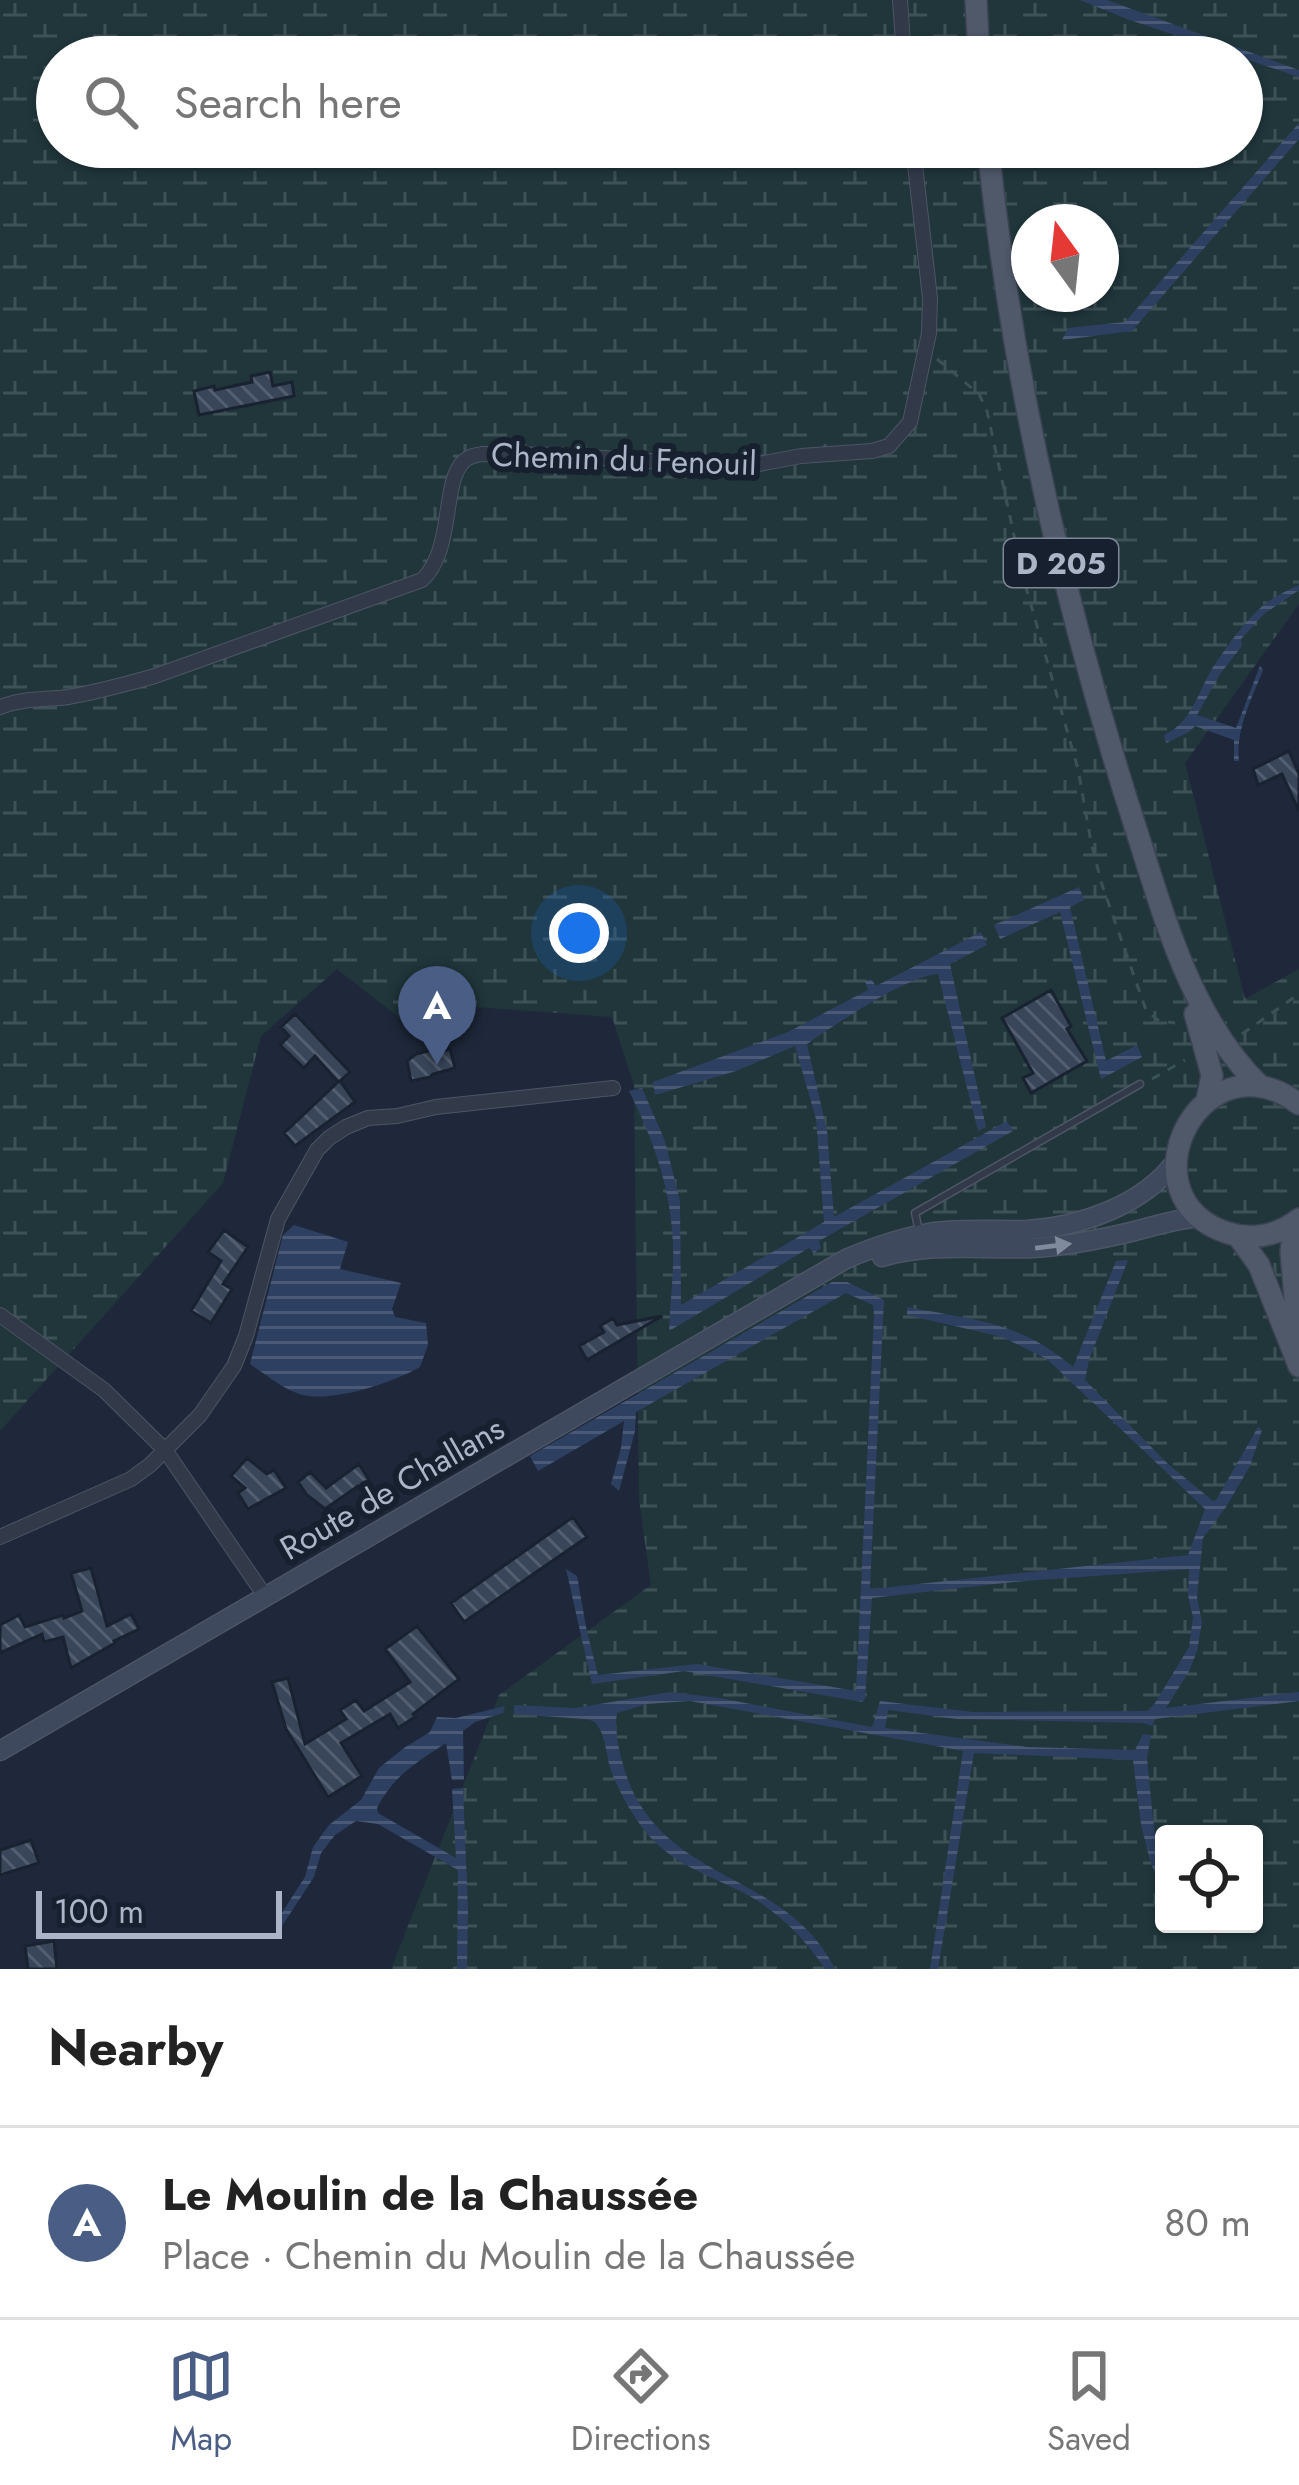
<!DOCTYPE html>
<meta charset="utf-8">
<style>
body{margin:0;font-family:Jost,sans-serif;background:#f2f2f2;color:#222}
.controls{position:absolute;right:36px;bottom:36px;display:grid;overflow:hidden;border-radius:12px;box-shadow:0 3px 9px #0004}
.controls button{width:108px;height:108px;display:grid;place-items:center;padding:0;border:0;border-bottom:3px solid #e0e0e0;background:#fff;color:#222;font:60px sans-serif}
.compass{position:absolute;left:1011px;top:204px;width:108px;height:108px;border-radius:50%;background:#fff;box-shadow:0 3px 9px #0004;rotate:345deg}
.scale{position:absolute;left:36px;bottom:30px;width:246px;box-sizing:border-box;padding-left:12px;border:6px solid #acb5c7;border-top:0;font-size:33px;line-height:42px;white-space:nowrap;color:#acb5c7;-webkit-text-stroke:9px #17202e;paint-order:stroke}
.you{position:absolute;left:579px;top:933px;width:42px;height:42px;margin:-30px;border:9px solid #fff;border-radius:50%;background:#1a73e8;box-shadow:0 0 0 18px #1a73e833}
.badge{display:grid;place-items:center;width:78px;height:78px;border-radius:50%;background:#495d85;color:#fff;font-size:39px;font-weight:700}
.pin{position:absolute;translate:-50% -99px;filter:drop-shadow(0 3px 6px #0008)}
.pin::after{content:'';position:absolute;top:63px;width:42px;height:36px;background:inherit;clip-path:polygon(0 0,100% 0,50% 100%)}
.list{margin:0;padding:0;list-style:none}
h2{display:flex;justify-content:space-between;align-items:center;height:156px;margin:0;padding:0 48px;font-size:51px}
h2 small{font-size:39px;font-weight:400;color:#767676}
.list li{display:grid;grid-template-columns:78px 1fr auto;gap:36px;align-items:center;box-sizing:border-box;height:192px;padding:0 48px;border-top:3px solid #e0e0e0}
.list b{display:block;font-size:45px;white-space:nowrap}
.list p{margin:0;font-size:39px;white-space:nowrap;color:#767676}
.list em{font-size:39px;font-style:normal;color:#767676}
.icon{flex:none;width:66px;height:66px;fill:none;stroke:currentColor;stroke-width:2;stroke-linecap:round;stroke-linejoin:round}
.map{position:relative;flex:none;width:1299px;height:1969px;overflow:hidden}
.search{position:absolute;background:#fff;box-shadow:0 3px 9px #0004;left:36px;right:36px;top:36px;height:132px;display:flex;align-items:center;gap:30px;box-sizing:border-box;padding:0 42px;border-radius:66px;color:#767676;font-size:45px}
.sheet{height:348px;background:#fff}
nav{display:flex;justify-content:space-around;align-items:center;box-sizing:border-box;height:168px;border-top:3px solid #e0e0e0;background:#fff;font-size:33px;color:#767676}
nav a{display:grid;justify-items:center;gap:6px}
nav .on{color:#495d85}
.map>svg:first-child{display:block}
</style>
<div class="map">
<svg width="1299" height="1969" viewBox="0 0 1299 1969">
<defs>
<pattern id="wetland-marsh" width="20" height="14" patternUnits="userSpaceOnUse" patternTransform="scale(3)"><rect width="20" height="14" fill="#20363b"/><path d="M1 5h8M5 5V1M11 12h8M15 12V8" fill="none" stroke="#3e5156"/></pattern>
<pattern id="water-rules" width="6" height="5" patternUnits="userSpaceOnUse" patternTransform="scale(3)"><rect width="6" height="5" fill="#2d4061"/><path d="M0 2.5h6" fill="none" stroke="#495976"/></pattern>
<pattern id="building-back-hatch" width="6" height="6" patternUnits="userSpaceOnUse" patternTransform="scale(3)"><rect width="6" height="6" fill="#39465a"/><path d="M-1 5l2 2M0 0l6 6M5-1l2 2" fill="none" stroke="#535e70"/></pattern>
</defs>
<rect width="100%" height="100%" fill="#1e283a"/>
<path fill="url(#wetland-marsh)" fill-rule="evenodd" d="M0,0H1299V604L1185,763L1245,999L1299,969V1969H391L499,1695L651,1585L639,1499L634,1085L612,1017L450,1005L400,1018L337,969L261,1036L223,1183L0,1431ZM57,57H1242V147H57ZM1029,222H1101V294H1029ZM1164,1834H1254V1924H1164Z"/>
<path fill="url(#water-rules)" d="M1080,0H1107L1299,70V77L1127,19Z
M1299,123V139L1132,331L1062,340L1068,328L1125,322Z
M1299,585V590L1264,614L1241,639L1242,646L1220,674L1197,715L1236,728L1260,666L1263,670C1252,698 1235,731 1239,761H1234V740L1195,726L1189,732L1166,743L1164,735C1194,722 1199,686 1217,661C1230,642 1248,617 1266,603C1276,596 1288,590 1299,585Z
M1079,887L1084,900L1070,907L1106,1061L1137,1045L1142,1057L1101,1079L1060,912L1000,939L994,925Z
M981,932L987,945L950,964L986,1127L978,1131L938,974C906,976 835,1025 807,1044L827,1131L834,1217L1007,1121L1013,1131L819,1241L821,1248L814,1253L809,1248L669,1331C670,1303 674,1274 673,1245C671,1189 654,1141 629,1091L642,1088L665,1141L680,1201L681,1305L824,1222L816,1119L795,1046L736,1071L655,1095L653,1082L788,1032L868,990L865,981L871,979L876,986Z
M294,1225L348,1242L340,1269L401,1283L392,1309L395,1317L426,1323L428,1345L420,1367C394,1382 340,1400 309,1396C289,1394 267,1375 250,1364L283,1235Z
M1128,1260L1089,1360L1085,1380L1168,1464L1213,1501L1216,1500L1258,1427L1262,1430L1250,1466L1226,1507L1203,1538L1197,1597L1202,1622L1197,1651L1189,1671L1166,1708L1299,1692V1701L1155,1719L1152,1726L1144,1723L957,1719L888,1710L885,1728L1027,1747L1135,1750L1143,1734L1151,1735L1147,1758L1153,1819L1158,1857L1164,1874V1901L1149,1857L1141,1824L1133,1760L974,1753L938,1969H930L963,1751L690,1701L647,1704L617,1713C614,1732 619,1750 624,1768C658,1884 786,1869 835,1969H825C806,1940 782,1916 753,1898C720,1879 684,1870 656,1843C638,1826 621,1796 612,1773C606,1759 607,1741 599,1728C595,1720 593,1721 584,1719L514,1714V1705L576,1708L670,1692L719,1698L872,1727L880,1701L973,1712L1147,1711L1155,1703L1189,1647L1193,1618L1188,1595L1189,1569L1013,1582L872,1598L865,1699L862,1702L684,1671L592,1684L566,1569L577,1576L587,1632L598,1675L697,1664L856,1691L874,1315L873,1305L846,1293L636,1412L635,1431L619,1491L611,1484L621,1448L624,1421L538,1471L530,1456L832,1282H847L884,1300L870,1587L872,1589L1188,1555L1205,1509L1047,1359L1002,1337L907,1315V1307C974,1320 1019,1321 1073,1367L1116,1261Z
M505,1706L503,1713L475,1722L463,1731L464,1780H452L446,1743C416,1763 394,1775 377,1808L378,1813L456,1858L452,1789L463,1788L468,1910L467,1969H457L458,1870L378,1824L356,1821L335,1835L321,1853L314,1877L282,1926L276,1922L305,1877L313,1847L329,1825L361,1800L379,1768L404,1748L430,1732L437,1717L456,1718Z"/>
<path fill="url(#building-back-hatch)" stroke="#192230" stroke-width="3" d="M270,372L273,386L292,382L294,396L199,415L194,391L214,386L215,390L252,382L251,376Z
M1289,751L1299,774V811L1282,774L1258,785L1253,769Z
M1051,990L1071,1026L1067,1029L1087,1061L1031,1093L1023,1078L1033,1073L1002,1018Z
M295,1014L350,1072L340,1081L355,1102L295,1146L284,1133L338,1082L315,1056L304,1068L280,1045L289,1036L281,1027Z
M436,1049L437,1053L450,1049L455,1068L433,1074L430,1077L411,1081L407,1061L416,1054Z
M224,1230L248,1247L223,1284L232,1289L211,1323L191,1311L221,1261L208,1252Z
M662,1316L587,1360L579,1346L604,1332L600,1326L613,1318L617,1325Z
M247,1458L267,1474L274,1470L286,1488L248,1509L238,1493L245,1488L231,1476Z
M359,1464L371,1483L361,1490L358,1486L325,1509L307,1495L298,1482L310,1472L326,1488Z
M573,1517L587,1537L464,1622L451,1603Z
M91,1568L107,1626L131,1614L139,1629L114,1641L115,1643L71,1668L63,1637L44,1642L42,1634L0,1653V1625L19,1615L25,1627L63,1615L64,1618L82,1611L71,1573Z
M417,1626L459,1679L413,1714L415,1717L398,1728L390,1714L341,1743L362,1776L328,1797L286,1729L272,1682L288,1678L305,1744L346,1719L340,1710L356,1700L364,1711L410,1682L385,1649Z
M31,1840L39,1863L0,1875V1850Z
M54,1941L57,1969H28L25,1946Z"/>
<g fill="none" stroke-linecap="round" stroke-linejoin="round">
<defs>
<path id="service" d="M919,1231L915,1213L1140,1084"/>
<path id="minor" d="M900,0L904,57
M0,707C22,698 45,700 68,697C98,692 126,684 155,676L422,580C455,549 441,482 464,461C469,456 476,455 482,454L557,455L743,467L801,456L872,451L889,446L910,422L929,333L930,298L913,147
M0,1315L104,1390L165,1450L265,1596
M0,1537L131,1479L150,1465L200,1415L234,1366L246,1336L278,1219L317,1150L329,1138L346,1127L368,1118L397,1116L436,1107L613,1088"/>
<path id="secondary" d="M882,1257C931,1242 983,1250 1033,1248C1066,1246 1102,1239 1135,1231C1157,1225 1177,1219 1200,1217
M0,1751L846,1259C874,1247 903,1237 934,1232C965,1228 997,1231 1027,1230C1080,1227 1143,1205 1175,1162"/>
<path id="primary" d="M976,0L979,57
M988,147C1012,378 1064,605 1135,826C1164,916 1191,1020 1261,1087
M1195,1014L1212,1075L1207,1100
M1299,1104C1201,1031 1119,1198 1228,1233C1254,1241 1278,1235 1299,1219
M1295,1223L1291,1251L1299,1347
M1238,1236L1259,1265L1299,1366"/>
</defs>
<use href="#service" stroke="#4c5565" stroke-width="9"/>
<use href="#minor" stroke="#4c5565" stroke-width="16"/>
<use href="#secondary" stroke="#4c5565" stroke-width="21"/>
<use href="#primary" stroke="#3b4353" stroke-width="24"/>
<path stroke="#3a5255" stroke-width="3" stroke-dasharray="9 9" stroke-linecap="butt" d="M937,359L979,394L987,411L1023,577L1078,769L1091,842L1102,885L1146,1010L1159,1021L1175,1023
M1242,1034L1299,994
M1152,1079L1185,1060"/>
<use href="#service" stroke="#323a4a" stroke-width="6"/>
<use href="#minor" stroke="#323a4a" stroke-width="14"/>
<use href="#secondary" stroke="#3f495d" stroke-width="18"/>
<use href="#primary" stroke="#4f596a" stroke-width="21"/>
</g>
<defs><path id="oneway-solid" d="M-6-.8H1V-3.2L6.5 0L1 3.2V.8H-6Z" transform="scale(3)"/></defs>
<use fill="#808a9d" href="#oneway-solid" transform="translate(1053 1246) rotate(-7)"/>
<g text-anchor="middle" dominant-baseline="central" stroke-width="12" stroke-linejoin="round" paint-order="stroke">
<rect fill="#17202e" stroke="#7f8899" stroke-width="3" x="1004" y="539" width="114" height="48" rx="9"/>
<g font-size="30" font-weight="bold" fill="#acb5c7">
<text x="1061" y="563">D 205</text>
</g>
<g font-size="33" fill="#acb5c7" stroke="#17202e">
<text transform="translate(624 459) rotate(2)">Chemin du Fenouil</text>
<text transform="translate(392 1488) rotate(-30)">Route de Challans</text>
</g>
</g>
</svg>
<div class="controls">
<button><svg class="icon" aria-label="locate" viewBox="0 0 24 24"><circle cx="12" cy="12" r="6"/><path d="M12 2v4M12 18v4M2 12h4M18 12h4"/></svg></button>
</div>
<svg class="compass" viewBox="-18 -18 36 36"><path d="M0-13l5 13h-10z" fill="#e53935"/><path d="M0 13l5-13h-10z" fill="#767676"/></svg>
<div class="scale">100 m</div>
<div class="you"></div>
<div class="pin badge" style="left:437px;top:1065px">A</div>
<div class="search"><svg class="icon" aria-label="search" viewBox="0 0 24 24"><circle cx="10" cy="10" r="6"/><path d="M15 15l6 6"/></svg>Search here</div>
</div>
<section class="sheet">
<h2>Nearby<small></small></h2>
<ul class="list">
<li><span class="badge">A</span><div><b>Le Moulin de la Chaussée</b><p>Place · Chemin du Moulin de la Chaussée</p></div><em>80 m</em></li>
</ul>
</section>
<nav>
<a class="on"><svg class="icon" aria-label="map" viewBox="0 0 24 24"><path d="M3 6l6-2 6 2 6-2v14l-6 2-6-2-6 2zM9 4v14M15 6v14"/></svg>Map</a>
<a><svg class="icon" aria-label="directions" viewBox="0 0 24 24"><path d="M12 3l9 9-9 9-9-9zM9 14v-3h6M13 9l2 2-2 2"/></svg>Directions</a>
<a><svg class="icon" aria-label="saved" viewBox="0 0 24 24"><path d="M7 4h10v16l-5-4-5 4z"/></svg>Saved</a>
</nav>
